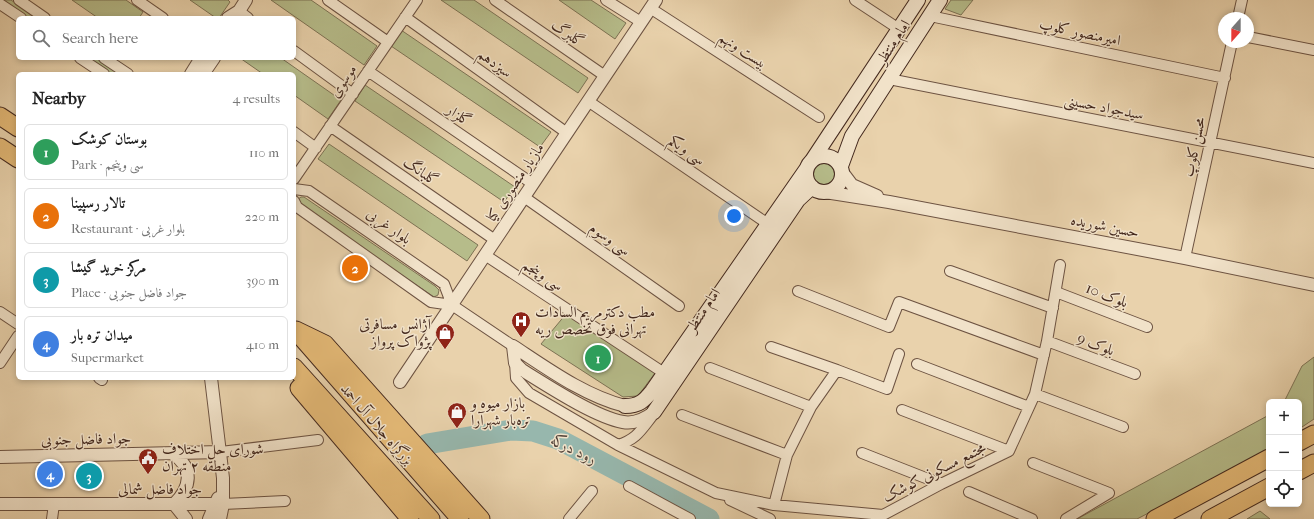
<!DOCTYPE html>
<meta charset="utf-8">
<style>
body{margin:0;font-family:"IM FELL French Canon",Amiri,serif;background:#f6f6f6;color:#222}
.controls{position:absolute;right:12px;bottom:12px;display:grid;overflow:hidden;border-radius:6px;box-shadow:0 2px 6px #0003}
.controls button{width:36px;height:36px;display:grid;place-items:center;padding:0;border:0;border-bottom:1px solid #e0e0e0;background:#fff;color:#222;font:20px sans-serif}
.compass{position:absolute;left:1218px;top:12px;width:36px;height:36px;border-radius:50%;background:#fff;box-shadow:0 2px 6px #0003;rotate:201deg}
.you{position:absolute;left:734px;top:216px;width:14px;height:14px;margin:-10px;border:3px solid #fff;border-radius:50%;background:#1a73e8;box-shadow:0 0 0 6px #1a73e833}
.badge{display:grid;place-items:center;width:26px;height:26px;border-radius:50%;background:#8f2418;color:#fff;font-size:13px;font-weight:700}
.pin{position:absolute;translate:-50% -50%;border:2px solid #fff;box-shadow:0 1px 4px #0006}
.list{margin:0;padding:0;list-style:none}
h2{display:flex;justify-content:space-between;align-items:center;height:52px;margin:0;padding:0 16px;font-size:17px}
h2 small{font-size:13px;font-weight:400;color:#767676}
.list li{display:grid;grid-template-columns:26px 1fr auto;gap:12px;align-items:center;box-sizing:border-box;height:56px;margin:0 8px 8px;padding:0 8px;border:1px solid #e0e0e0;border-radius:6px}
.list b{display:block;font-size:15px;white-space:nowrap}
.list p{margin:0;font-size:13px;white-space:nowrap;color:#767676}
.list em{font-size:13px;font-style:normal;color:#767676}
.icon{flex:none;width:22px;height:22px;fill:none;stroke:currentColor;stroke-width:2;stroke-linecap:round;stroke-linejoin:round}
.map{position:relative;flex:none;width:1314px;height:519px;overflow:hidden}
.search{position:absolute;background:#fff;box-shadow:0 2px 6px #0003;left:16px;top:16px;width:280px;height:44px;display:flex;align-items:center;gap:10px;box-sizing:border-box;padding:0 14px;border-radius:6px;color:#767676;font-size:15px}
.panel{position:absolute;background:#fff;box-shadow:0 2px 6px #0003;left:16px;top:72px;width:280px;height:308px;border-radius:6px}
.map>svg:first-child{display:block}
</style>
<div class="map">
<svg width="1314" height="519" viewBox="0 0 1314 519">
<rect width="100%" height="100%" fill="#e9d2ac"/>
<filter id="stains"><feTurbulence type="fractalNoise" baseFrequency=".005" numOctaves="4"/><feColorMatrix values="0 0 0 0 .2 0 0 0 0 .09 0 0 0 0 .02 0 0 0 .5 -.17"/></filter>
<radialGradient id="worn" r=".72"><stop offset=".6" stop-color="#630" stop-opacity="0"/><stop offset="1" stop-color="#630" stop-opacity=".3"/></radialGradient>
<path fill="#b6bc8a" stroke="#7d7254" d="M0,0H11L37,18H27Z
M72,0H126L143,12L139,18H98Z
M190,0H228L230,2L219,18H216Z
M271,0H311L377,46L364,65Z
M441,0H474L588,78L578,93Z
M559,0H591L626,23L615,39Z
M951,0H973L961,15L945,9Z
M401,30L551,132L540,147L391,46Z
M85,58H96L120,74H109Z
M240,58H281L341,100L328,119L294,95V74H263Z
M365,85L515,187L504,202L355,101Z
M329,144L478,245L467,261L318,159Z
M811 174a14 14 0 1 1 28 0a14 14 0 1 1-28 0Z
M301,197H304L435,286L439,290L438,295L434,297L300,206L298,199Z
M566,314L655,373L638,396L623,397L541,344Z
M1314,357V419L1299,429V402H1284L1302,366Z
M1269,415V449L1260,455L1137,519H1077Z
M1260,511L1270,519H1247Z"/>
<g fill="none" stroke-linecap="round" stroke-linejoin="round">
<path stroke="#97b7ad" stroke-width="21" d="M427,444L511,430L533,431L558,439L709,519"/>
<defs>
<path id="minor" d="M19,0L45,18
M137,0L163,18
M328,0L388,42
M495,0L605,76
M606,0L641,22
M855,0L899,29
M0,4L21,18
M650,8L819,117
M239,11L248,18
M930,16L1225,78
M405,17L567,133
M1238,18L1242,0
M1248,37L1314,50
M294,51L353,94
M80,58L104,74
M104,58L128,74
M368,71L533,184
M889,79L1314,163
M588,101L768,224
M330,126L495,240
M294,132L316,148
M294,179L417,0
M294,189L309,191L444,284L452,305
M524,197L679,306
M294,201L297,207L431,302L452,305L513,346
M485,255L664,373
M1185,258L1232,42
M950,271L1053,308
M798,291L889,327L899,302L1044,355
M1056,292L1147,327
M0,312L18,324
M1047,341L1135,374
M771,347L837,370
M0,363L18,336
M515,363L516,378L529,393L618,445L716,493L774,505L883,515L941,484L1009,451L1035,394L1047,341L1060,265
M917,364L1029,407
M710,368L811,407
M99,378L102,380
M1035,394L1123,427
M902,410L1009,451
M682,415L787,455
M618,445C637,439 641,430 653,415
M221,452L318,440
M862,453L941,484
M1033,463L1109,493L1066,519
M629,486L690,519
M969,492L1032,519
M730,500L770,519
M223,504L285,501
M774,505L787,455L811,407L837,370L887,389L899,354
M52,519L54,504
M569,519L592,491"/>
<path id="tertiary" d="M228,18L239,11L246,0
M191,74L201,58
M203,74L214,58
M843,173L852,185L877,196
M825,192L889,202L1185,258L1314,285
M513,346L515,363L522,370C548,386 595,417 623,422C635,424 645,419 654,412
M513,346C548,369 585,396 625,406
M211,378L223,478V504L220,519
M400,382L656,0
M173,454C194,468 191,488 174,504L186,519
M0,457L221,452
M0,504H223
M209,519L218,498"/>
<path id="secondary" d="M806 174a18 18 0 1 1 36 0a18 18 0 1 1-36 0Z
M811,162L918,0
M841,166L852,136L940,0
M625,406C639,406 644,401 652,391L807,168
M654,412L798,200L812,187"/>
<path id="trunk" d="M0,116L18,128
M0,147L18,159
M296,330L325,344L481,519
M301,337L460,519
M294,367L431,519
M299,388L410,519
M1299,442L1314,434
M1299,471L1314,463
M1155,519L1269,458
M1210,519L1269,487"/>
</defs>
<use href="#minor" stroke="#6d5342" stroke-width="12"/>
<use href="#tertiary" stroke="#6d5342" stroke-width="14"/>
<use href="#secondary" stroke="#44291e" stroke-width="16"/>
<use href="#trunk" stroke="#44291e" stroke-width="19"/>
<use href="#minor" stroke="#f1e2c9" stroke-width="10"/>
<use href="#tertiary" stroke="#f1e2c9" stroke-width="12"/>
<use href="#secondary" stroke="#f1e2c9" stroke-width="14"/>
<use href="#trunk" stroke="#e4b976" stroke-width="17"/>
</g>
<defs>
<symbol id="hospital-pin" viewBox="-11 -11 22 30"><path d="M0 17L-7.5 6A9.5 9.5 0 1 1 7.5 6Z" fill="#8f2418" stroke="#f1e2c9"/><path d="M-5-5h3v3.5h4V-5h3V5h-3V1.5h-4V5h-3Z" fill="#fff"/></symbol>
<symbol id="shop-pin" viewBox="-11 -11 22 30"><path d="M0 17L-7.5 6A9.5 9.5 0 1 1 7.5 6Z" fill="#8f2418" stroke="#f1e2c9"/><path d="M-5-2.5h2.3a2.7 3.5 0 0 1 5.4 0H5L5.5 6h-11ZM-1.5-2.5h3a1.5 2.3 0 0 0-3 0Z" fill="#fff"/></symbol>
<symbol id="civic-pin" viewBox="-11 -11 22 30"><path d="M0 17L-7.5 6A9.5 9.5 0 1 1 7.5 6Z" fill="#8f2418" stroke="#f1e2c9"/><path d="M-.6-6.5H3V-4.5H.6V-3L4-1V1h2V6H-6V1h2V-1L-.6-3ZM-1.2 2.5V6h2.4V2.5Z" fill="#fff"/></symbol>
</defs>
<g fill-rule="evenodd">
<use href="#hospital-pin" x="510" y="310" width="22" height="30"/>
<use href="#shop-pin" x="434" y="322" width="22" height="30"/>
<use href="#shop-pin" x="446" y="401" width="22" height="30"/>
<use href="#civic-pin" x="137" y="447" width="22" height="30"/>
</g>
<g text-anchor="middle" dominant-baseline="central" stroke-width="3" stroke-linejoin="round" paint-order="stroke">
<g font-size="15" fill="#44291e" stroke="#f1e2c9">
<text transform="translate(1080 32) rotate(12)">امیرمنصور کلوپ</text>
<text transform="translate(568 33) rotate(35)">گلبرگ</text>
<text transform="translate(893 42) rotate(-57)">امام منتظر</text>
<text transform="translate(743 50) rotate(33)">بیست ونهم</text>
<text transform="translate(495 63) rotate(36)">سیزدهم</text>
<text transform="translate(343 81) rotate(-56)">موسوی</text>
<text transform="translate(1104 107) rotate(11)">سیدجواد حسینی</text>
<text transform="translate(459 115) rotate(34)">گلزار</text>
<text transform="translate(1194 147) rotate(-78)">محسن کلوپ</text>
<text transform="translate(687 150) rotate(35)">سی ویکم</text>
<text transform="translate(421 171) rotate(35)">گلبانگ</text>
<text transform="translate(515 182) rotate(-56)">مازیار منصوری کیا</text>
<text transform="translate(389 226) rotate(35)">بلوار غربی</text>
<text transform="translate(1105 226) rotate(11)">حسین شوریده</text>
<text transform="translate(610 239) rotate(35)">سی وسوم</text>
<text transform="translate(543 275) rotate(33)">سی وپنجم</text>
<text transform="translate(1107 295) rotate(21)">بلوک 10</text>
<text transform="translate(703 310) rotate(-56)">امام منتظر</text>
<text transform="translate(1096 344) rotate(21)">بلوک 9</text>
<text transform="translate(377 424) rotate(49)">بزرگراه جلال آل احمد</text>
<text transform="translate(86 439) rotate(-1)">جواد فاضل جنوبی</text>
<text transform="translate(934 472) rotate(-27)">مجتمع مسکونی کوشک</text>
<text x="160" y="489">جواد فاضل شمالی</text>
</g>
<g font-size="15" fill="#44291e" stroke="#f1e2c9" text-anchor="start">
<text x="535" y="312">مطب دكترمريم السادات<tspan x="535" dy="17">تهرانی فوق تخصص ریه</tspan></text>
<text x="431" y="324" text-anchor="end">آژانس مسافرتی<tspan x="431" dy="17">پژواک پرواز</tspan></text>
<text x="471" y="403">بازار میوه و<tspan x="471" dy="17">تره‌بار شهرآرا</tspan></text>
<text x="162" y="449">شورای حل اختلاف<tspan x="162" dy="17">منطقه ۲ تهران</tspan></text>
</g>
<g font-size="16" font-style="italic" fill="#55453b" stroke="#f1e2c9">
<text transform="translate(574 449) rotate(26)">رود درکه</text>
</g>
</g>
<rect width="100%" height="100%" filter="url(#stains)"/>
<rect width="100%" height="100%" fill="url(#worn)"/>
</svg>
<div class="controls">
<button>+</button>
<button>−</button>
<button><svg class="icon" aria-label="locate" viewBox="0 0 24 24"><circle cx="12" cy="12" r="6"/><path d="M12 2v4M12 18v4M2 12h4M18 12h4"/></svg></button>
</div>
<svg class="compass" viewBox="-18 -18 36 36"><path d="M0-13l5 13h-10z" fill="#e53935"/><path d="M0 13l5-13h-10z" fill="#767676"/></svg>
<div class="you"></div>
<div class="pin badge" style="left:598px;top:358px;background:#2e9e5b">1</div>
<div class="pin badge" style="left:355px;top:268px;background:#e8710a">2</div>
<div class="pin badge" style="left:89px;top:476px;background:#0f9aa8">3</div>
<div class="pin badge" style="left:50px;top:474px;background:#3f7fe0">4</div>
<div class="search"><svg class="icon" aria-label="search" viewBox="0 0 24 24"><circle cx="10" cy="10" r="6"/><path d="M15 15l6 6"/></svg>Search here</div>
<section class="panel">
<h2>Nearby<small>4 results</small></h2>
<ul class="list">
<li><span class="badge" style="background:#2e9e5b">1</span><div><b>بوستان کوشک</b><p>Park · سی وپنجم</p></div><em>110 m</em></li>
<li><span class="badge" style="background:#e8710a">2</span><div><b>تالار رسپینا</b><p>Restaurant · بلوار غربی</p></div><em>220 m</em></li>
<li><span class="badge" style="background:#0f9aa8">3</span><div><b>مرکز خرید گیشا</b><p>Place · جواد فاضل جنوبی</p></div><em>390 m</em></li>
<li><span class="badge" style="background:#3f7fe0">4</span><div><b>میدان تره بار</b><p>Supermarket</p></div><em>410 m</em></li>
</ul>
</section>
</div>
